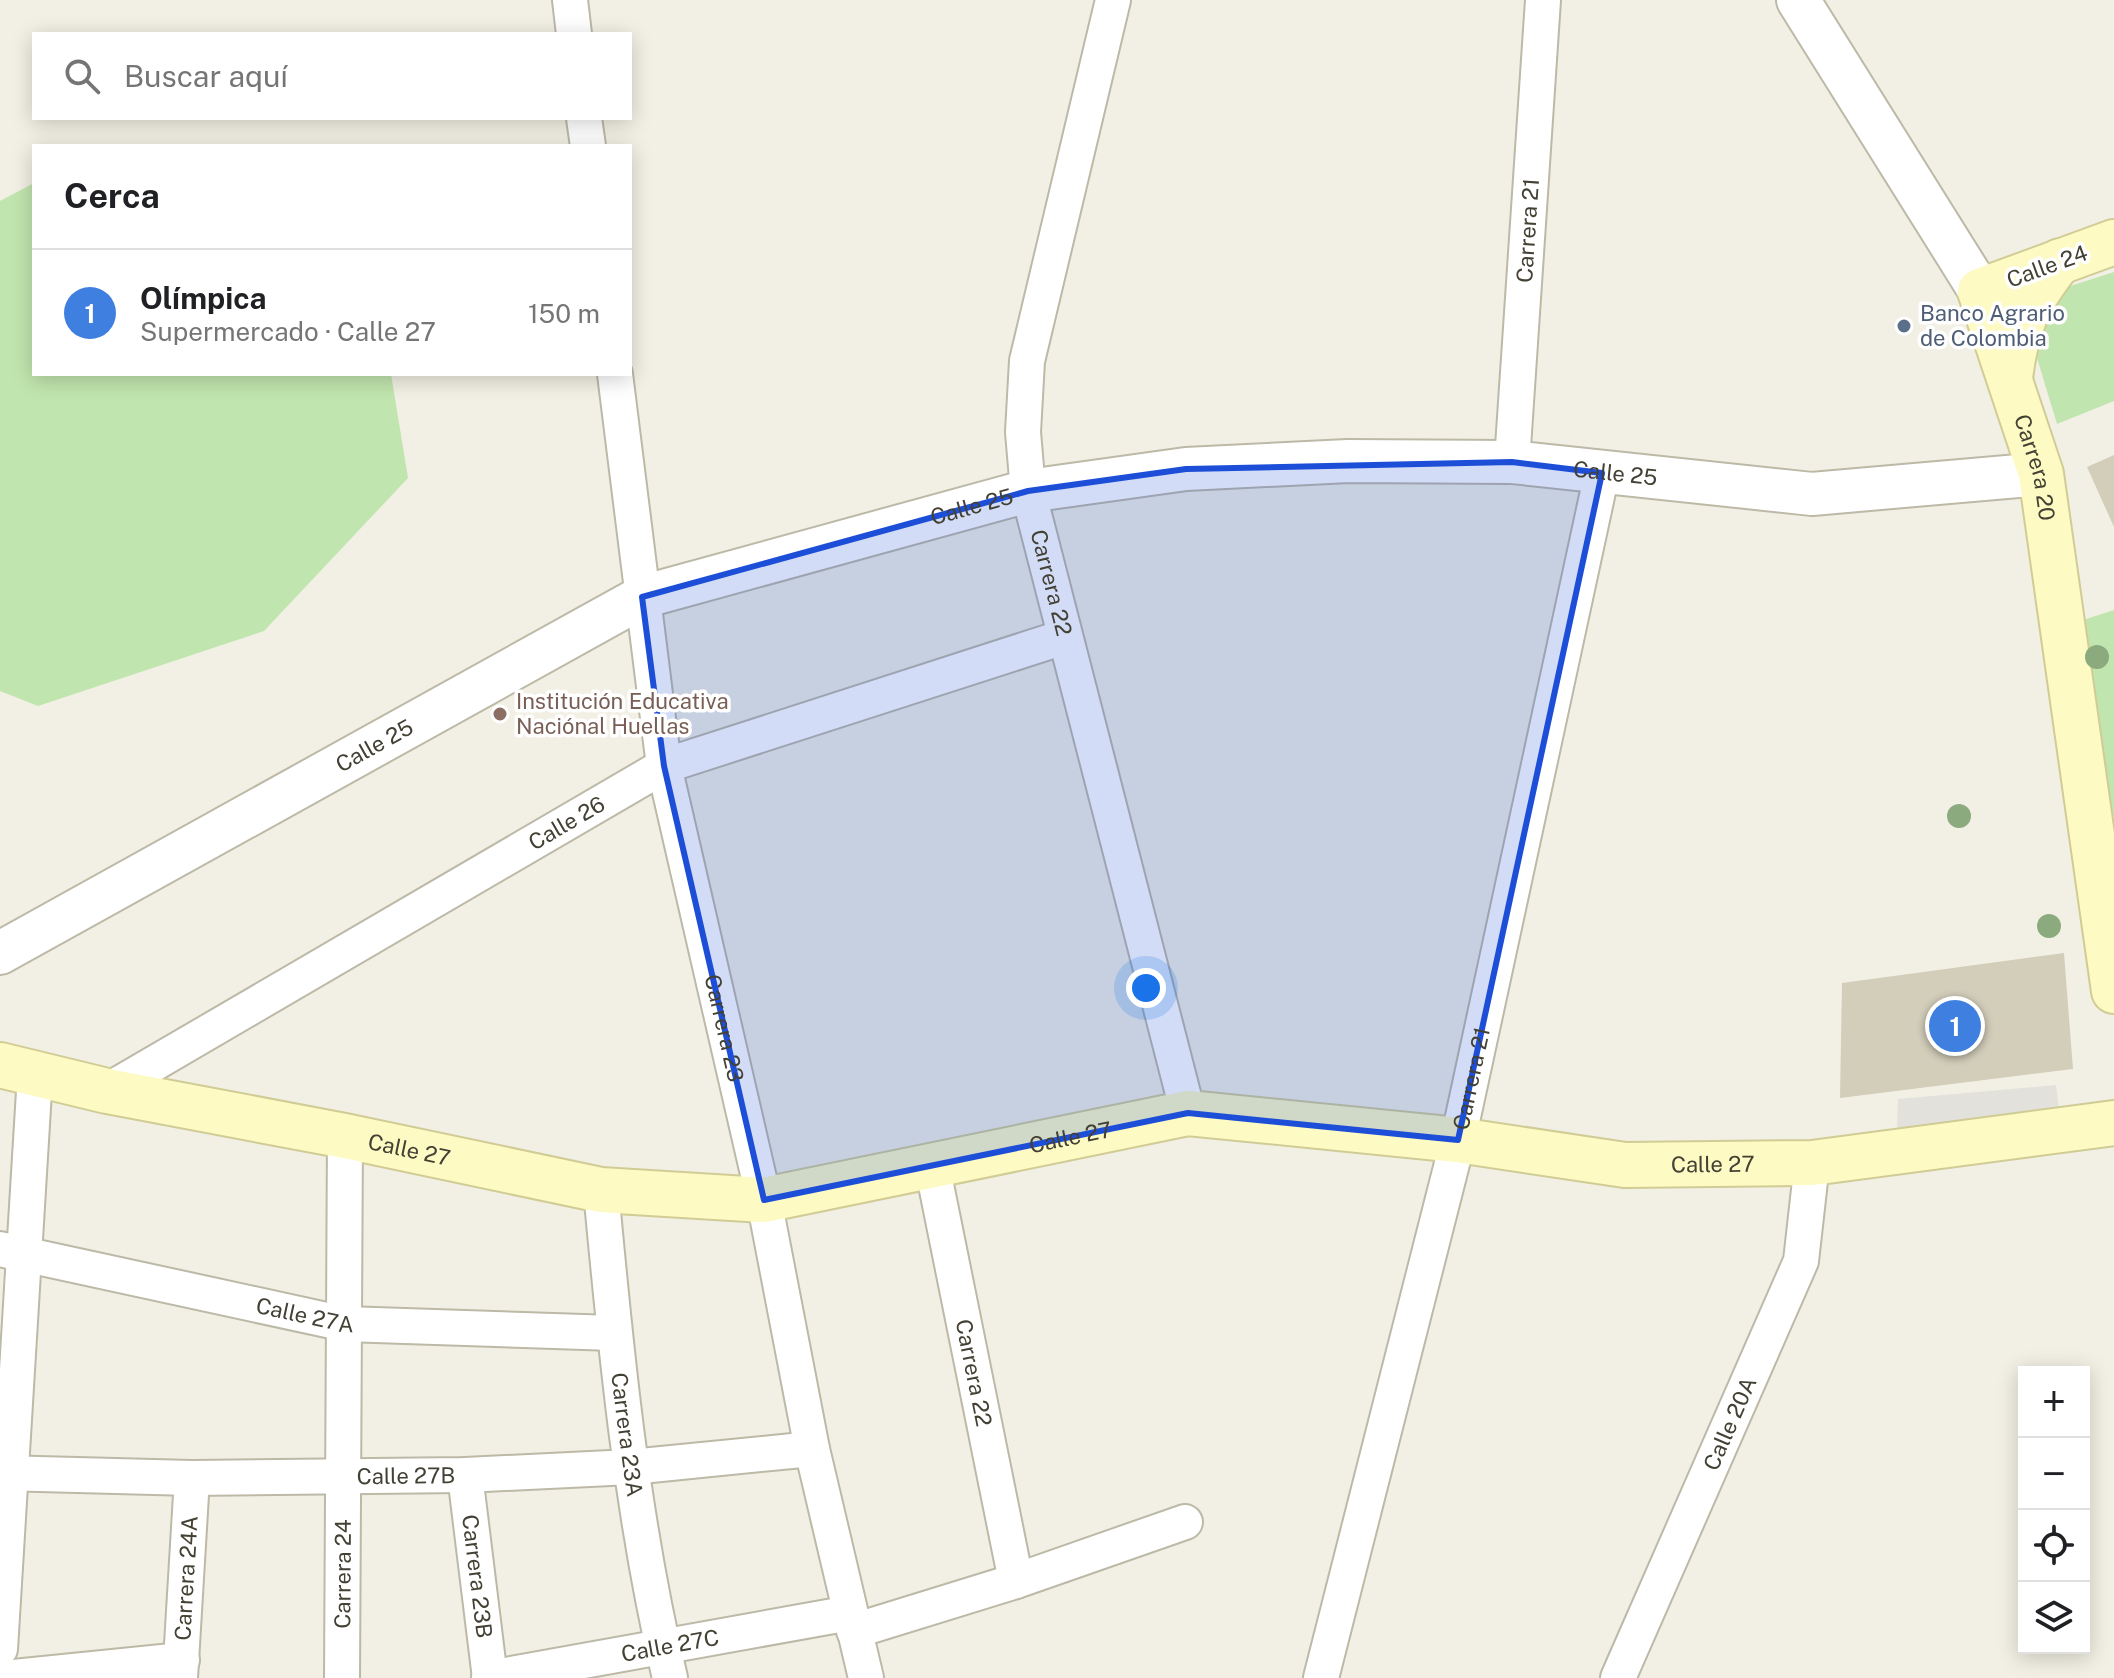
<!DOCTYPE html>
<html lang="es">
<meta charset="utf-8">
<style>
body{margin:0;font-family:"Public Sans",sans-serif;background:#f6f6f6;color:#202124}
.controls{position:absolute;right:24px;bottom:24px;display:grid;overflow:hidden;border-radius:0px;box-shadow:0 4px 20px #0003}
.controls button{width:72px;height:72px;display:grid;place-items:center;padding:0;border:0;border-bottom:2px solid #e0e0e0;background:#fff;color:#202124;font:40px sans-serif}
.you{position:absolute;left:1146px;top:988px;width:28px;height:28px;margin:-20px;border:6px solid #fff;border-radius:50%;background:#1a73e8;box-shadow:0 0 0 12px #1a73e833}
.badge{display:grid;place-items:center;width:52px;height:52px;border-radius:50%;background:#0b8043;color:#fff;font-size:26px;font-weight:700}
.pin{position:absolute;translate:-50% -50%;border:4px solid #fff;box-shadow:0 2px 8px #0006}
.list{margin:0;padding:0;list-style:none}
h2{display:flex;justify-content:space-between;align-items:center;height:104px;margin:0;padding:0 32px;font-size:34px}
h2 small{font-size:26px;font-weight:400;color:#757577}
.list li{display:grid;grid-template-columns:52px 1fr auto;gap:24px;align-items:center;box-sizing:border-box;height:128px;padding:0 32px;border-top:2px solid #e0e0e0}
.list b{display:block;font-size:30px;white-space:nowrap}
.list p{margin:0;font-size:26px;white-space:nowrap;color:#757577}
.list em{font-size:26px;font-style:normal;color:#757577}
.icon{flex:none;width:44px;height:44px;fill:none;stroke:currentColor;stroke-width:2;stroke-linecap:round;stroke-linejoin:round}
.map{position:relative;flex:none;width:2114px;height:1678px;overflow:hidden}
.search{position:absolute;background:#fff;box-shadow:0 4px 20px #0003;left:32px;top:32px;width:600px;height:88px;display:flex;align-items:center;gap:20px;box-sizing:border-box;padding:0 28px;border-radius:0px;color:#757577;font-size:30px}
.panel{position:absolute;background:#fff;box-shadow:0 4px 20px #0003;left:32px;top:144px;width:600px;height:232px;border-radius:0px}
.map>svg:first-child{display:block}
</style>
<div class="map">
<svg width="2114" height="1678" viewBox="0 0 2114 1678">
<rect width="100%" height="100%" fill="#f2f0e4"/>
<path fill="#c1e5ae" d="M34,183V374H391L408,478L264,631L38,706L0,691V201Z
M2114,272V401L2057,424L2020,302Z
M2114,610V818L2074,623Z"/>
<path fill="#e2e1dc" d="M2056,1085L2059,1110L1897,1131L1898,1099Z"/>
<path fill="#d3ceba" d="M2114,455V527L2087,467Z
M2064,953L2073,1069L1840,1098L1842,983Z"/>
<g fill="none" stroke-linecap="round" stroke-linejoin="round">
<defs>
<g id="minor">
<path d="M570,0L574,34"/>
<path id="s1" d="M1113,0L1027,361L1023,432L1028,491L1188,1113"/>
<path d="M584,118L588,146"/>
<path id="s2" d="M615,374L664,766L764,1200L812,1449L866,1678"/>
<path id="s3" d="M1512,462L1543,0"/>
<path id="s4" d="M107,1091L664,766L1064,637"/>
<path id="s5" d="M932,1165L1016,1581"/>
<path id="s6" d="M601,1190C616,1353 632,1518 670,1678"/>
<path id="s7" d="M0,1249L345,1324L614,1333"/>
<path id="s8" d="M0,1473L192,1478L465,1475L631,1467L812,1449"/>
<path id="s9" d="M465,1475L490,1678"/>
<path d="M854,1631L1016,1581L1185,1522"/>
<path d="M0,1649L35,1075"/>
<path d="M4,1678L182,1660"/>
<path id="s10" d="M180,1678L192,1478"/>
<path id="s11" d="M342,1678L345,1136"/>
<path id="s12" d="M489,1678L850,1613"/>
<path id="s13" d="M1321,1678L1458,1140L1602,473"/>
<path id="s14" d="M1618,1678L1801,1261L1812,1163"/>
</g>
<g id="tertiary">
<path d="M1798,0L1980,291"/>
<path id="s15" d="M0,953L642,597L1028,491L1186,469L1348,461L1512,462L1812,494L2041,474"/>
</g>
<g id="secondary">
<path id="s16" d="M2114,242L1980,291L2041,474L2114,991"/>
<path d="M2010,378C2016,327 2028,301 2060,261"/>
<path id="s17" d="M0,1065L107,1091L345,1136L601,1190L764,1200L1188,1113L1458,1140L1625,1165L1812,1163L2114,1123"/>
</g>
</defs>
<use href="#minor" stroke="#bdb9a7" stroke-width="38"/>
<use href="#tertiary" stroke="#bdb9a7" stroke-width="46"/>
<use href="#secondary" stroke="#d1cc95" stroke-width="48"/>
<use href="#minor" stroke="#fff" stroke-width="34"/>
<use href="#tertiary" stroke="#fff" stroke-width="42"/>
<use href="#secondary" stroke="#fdfac3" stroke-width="44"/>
</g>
<g fill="#8bab7e">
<circle cx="2097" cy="657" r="12"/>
<circle cx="1959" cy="816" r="12"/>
<circle cx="2049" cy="926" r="12"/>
</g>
<path fill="#1d4ed8" fill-opacity="0.2" stroke="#1d4ed8" stroke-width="6" stroke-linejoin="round" d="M1512,462L1602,473L1458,1140L1188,1113L764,1200L664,766L642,597L1028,491L1186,469Z"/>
<circle fill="#5c6f8a" stroke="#fff" stroke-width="3" cx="1904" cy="326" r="8"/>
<circle fill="#8d6e63" stroke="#fff" stroke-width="3" cx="500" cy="714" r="8"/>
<g text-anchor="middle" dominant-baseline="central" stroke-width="7" stroke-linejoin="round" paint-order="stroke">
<g font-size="22" fill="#434034" stroke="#fff">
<text stroke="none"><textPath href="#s3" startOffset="232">Carrera 21</textPath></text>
<text transform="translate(2047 266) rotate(-20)">Calle 24</text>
<text stroke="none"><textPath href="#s16" startOffset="328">Carrera 20</textPath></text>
<text stroke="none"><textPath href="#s15" startOffset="1724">Calle 25</textPath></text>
<text stroke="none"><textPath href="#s15" startOffset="1076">Calle 25</textPath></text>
<text stroke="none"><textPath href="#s1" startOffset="596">Carrera 22</textPath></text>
<text stroke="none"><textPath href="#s15" startOffset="428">Calle 25</textPath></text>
<text stroke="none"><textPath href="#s4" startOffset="532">Calle 26</textPath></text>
<text stroke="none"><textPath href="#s2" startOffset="664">Carrera 23</textPath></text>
<text stroke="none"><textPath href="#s13" startOffset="618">Carrera 21</textPath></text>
<text stroke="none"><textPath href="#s17" startOffset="1090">Calle 27</textPath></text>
<text stroke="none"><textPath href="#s17" startOffset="418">Calle 27</textPath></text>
<text stroke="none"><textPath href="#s17" startOffset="1738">Calle 27</textPath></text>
<text stroke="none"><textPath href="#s7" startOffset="312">Calle 27A</textPath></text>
<text stroke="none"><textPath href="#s5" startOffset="212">Carrera 22</textPath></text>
<text stroke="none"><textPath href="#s14" startOffset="278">Calle 20A</textPath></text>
<text stroke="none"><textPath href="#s6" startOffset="246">Carrera 23A</textPath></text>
<text stroke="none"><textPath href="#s8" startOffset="406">Calle 27B</textPath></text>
<text stroke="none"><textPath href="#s11" startOffset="104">Carrera 24</textPath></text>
<text stroke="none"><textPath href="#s9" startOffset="102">Carrera 23B</textPath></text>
<text stroke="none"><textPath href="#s10" startOffset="100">Carrera 24A</textPath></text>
<text stroke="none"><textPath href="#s12" startOffset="184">Calle 27C</textPath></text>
</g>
<g font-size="22" fill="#4e5e75" stroke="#fff" text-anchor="start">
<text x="1920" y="313">Banco Agrario<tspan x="1920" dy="25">de Colombia</tspan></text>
</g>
<g font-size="22" fill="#785e54" stroke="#fff" text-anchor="start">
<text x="516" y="701">Institución Educativa<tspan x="516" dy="25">Naciónal Huellas</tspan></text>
</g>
</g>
</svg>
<div class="controls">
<button>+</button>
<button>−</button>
<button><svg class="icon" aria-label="locate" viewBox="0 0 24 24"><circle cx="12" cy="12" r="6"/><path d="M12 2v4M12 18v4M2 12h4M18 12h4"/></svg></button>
<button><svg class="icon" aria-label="layers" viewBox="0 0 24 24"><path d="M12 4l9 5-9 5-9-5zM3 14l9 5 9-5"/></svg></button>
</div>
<div class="you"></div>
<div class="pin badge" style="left:1955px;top:1026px;background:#3f7fe0">1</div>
<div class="search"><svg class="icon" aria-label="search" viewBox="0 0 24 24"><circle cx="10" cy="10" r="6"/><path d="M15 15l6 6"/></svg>Buscar aquí</div>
<section class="panel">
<h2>Cerca<small></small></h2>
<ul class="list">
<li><span class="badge" style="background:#3f7fe0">1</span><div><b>Olímpica</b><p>Supermercado · Calle 27</p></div><em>150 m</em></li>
</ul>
</section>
</div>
